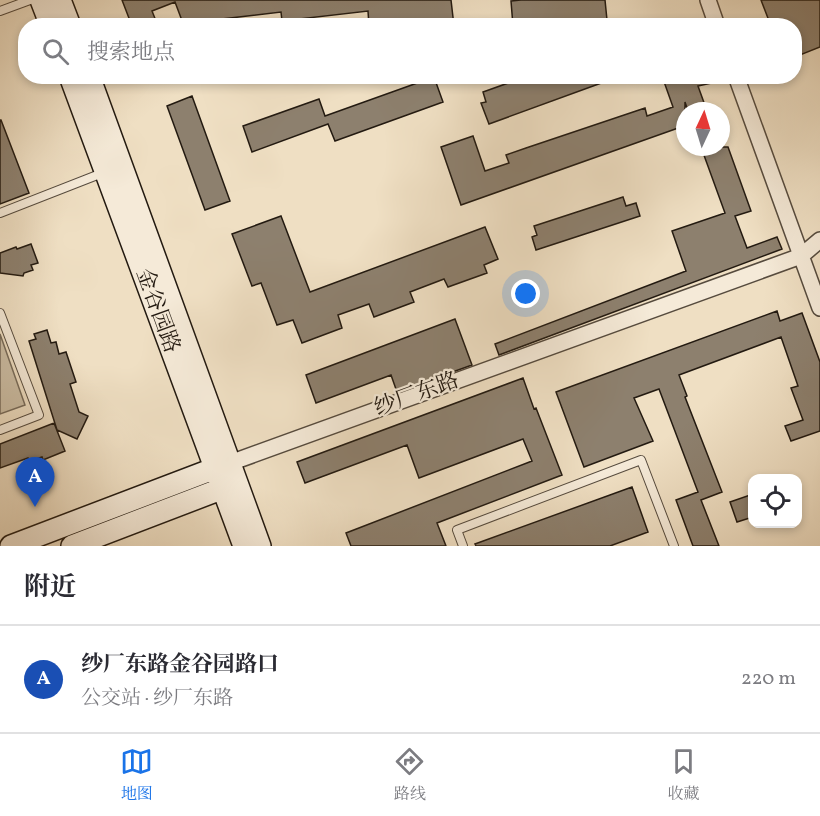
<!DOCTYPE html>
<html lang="zh">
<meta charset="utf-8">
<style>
body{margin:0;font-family:Vollkorn,"Noto Serif SC",serif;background:#f2f2f3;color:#2b2b33}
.controls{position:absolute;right:18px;bottom:18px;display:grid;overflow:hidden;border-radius:12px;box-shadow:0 3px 9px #0003}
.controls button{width:54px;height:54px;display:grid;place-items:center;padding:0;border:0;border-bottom:2px solid #e1e1e2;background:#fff;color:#2b2b33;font:30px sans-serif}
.compass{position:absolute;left:676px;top:102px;width:54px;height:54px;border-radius:50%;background:#fff;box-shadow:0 3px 9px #0003;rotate:4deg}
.you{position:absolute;left:526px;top:294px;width:21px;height:21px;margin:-15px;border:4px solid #fff;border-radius:50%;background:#1a73e8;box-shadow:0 0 0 9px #1a73e833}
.badge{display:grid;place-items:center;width:39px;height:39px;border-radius:50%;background:#1a73e8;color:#fff;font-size:20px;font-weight:700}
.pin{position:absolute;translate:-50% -50px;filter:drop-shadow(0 2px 3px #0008)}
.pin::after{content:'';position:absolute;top:32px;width:21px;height:18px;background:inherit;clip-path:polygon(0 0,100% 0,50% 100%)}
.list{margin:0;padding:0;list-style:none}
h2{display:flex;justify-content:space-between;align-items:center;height:78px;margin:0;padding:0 24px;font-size:26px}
h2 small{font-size:20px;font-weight:400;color:#7c7c81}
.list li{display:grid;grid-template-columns:39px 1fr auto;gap:18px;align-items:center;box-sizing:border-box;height:108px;padding:0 24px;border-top:2px solid #e1e1e2}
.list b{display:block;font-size:22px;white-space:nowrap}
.list p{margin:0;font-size:20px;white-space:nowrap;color:#7c7c81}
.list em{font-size:20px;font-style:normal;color:#7c7c81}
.icon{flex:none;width:33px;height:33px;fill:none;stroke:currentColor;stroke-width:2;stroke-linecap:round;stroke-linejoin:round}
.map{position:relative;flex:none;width:820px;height:546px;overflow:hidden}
.search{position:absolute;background:#fff;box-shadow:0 3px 9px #0003;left:18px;right:18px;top:18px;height:66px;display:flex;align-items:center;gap:15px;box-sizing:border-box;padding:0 21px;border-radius:24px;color:#7c7c81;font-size:22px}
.sheet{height:186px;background:#fff}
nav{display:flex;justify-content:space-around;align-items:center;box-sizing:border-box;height:84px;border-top:2px solid #e1e1e2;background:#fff;font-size:16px;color:#7c7c81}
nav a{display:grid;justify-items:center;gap:3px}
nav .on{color:#1a73e8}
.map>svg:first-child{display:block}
</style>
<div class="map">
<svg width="820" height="546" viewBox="0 0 820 546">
<rect width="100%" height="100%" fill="#efdfc3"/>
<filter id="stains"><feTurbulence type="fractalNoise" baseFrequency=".00333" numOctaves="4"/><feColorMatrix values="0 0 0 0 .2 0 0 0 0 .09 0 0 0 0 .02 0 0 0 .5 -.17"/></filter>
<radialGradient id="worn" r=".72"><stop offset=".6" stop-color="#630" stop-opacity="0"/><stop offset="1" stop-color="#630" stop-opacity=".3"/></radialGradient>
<path fill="#ccbea5" stroke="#786c5b" stroke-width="1.5" d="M0,334L25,405L0,414Z"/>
<path fill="#8d806e" stroke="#231a11" stroke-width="1.5" d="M122,0H451L454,26H369L368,11L282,21L281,12L205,21L206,26H184L175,2L152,11L158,26H132Z
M521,0H605L607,20L537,26H513L511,1Z
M761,0H820V47L795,57V26H771Z
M528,76H614L615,78L489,124L481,103L486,102L483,92Z
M662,76H712V83L698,86L707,111H688L685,102V134H683L681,127L461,205L441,147L473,136L485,171L509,163L506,155L526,148L645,108L647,116L673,107Z
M434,77L443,102L335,141L328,124L252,152L243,126L319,99L325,116Z
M192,96L230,201L205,210L167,106Z
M0,120H1L29,193L0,204Z
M701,147H728L751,211L735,216L747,248L777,237L782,249L499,355L495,344L686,271L672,231L725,213Z
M623,197L626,206L636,203L640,216L536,250L532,237L537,235L534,226Z
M281,216L310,292L485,227L498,259L484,265L487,273L448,287L444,279L410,292L414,302L374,317L369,304L338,315L342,328L302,343L293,320L277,325L261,283L252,286L232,234Z
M31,244L38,263L31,265L33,270L24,273L23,276L0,273V253L16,247L17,249Z
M777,311L780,321L802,313L820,362V431L791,441L785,426L803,420L791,388L798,386L781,337L679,375L687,396L685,397L722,492L701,500L719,546H693L676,500L698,492L659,389L634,398L653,441L584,467L556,392Z
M455,319L472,365L397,392L391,375L316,403L306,375Z
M47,330L51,343L56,342L59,354L66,352L76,382L70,384L79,412L88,416L77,439L57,430L29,341L36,339L34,334Z
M523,378L534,409L536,408L562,475L437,523L446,546H351L346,533L532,461L523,439L419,478L407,445L305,483L297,462Z
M54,423L65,451L43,460L42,457L30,461L28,458L0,468V444Z
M632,487L648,532L610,546H476L475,544Z
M753,494V517L737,522L730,502Z"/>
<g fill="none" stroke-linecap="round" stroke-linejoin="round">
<defs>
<path id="service" d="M0,11L30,0
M0,213L105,172
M0,313L39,415L0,430
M463,546L457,530L641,460L674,546"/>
<path id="minor" d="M708,0L717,26
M736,76L820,308
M230,463L801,256L820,240"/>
<path id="secondary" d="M41,0L51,26
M60,0L70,26
M70,76L244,546
M89,76L260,546
M11,546L229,463
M72,546L234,484"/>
</defs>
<use href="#service" stroke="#564b3e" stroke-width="10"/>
<use href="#minor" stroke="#564b3e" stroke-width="18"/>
<use href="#secondary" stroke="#231a11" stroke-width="24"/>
<use href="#service" stroke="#f5ead8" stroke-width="8"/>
<use href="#minor" stroke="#f5ead8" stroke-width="15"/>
<use href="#secondary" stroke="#f5ead8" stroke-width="21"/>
</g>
<g text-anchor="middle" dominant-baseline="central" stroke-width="4.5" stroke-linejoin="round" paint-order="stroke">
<g font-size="22" fill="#231a11" stroke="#f5ead8">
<text transform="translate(157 311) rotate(70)">金谷园路</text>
<text transform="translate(417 395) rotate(-20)">纱厂东路</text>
</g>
</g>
<rect width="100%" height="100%" filter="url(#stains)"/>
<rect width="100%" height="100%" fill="url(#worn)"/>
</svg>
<div class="controls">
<button><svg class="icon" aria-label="locate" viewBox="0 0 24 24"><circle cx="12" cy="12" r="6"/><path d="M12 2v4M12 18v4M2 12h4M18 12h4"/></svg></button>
</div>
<svg class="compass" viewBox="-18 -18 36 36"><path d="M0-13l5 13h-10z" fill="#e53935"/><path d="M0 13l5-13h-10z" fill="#7c7c81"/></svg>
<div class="you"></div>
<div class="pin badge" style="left:35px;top:507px;background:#1a4fb4">A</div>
<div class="search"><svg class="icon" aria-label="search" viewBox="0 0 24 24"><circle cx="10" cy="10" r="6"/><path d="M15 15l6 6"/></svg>搜索地点</div>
</div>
<section class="sheet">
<h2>附近<small></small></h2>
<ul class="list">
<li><span class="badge" style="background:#1a4fb4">A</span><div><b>纱厂东路金谷园路口</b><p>公交站 · 纱厂东路</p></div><em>220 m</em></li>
</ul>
</section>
<nav>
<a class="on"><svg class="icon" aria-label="map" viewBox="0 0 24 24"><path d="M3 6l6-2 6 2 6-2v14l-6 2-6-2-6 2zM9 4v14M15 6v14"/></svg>地图</a>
<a><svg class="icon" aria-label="directions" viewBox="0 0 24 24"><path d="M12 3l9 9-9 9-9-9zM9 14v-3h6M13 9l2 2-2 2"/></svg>路线</a>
<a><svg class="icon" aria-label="saved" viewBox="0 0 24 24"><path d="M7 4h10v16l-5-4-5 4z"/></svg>收藏</a>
</nav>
